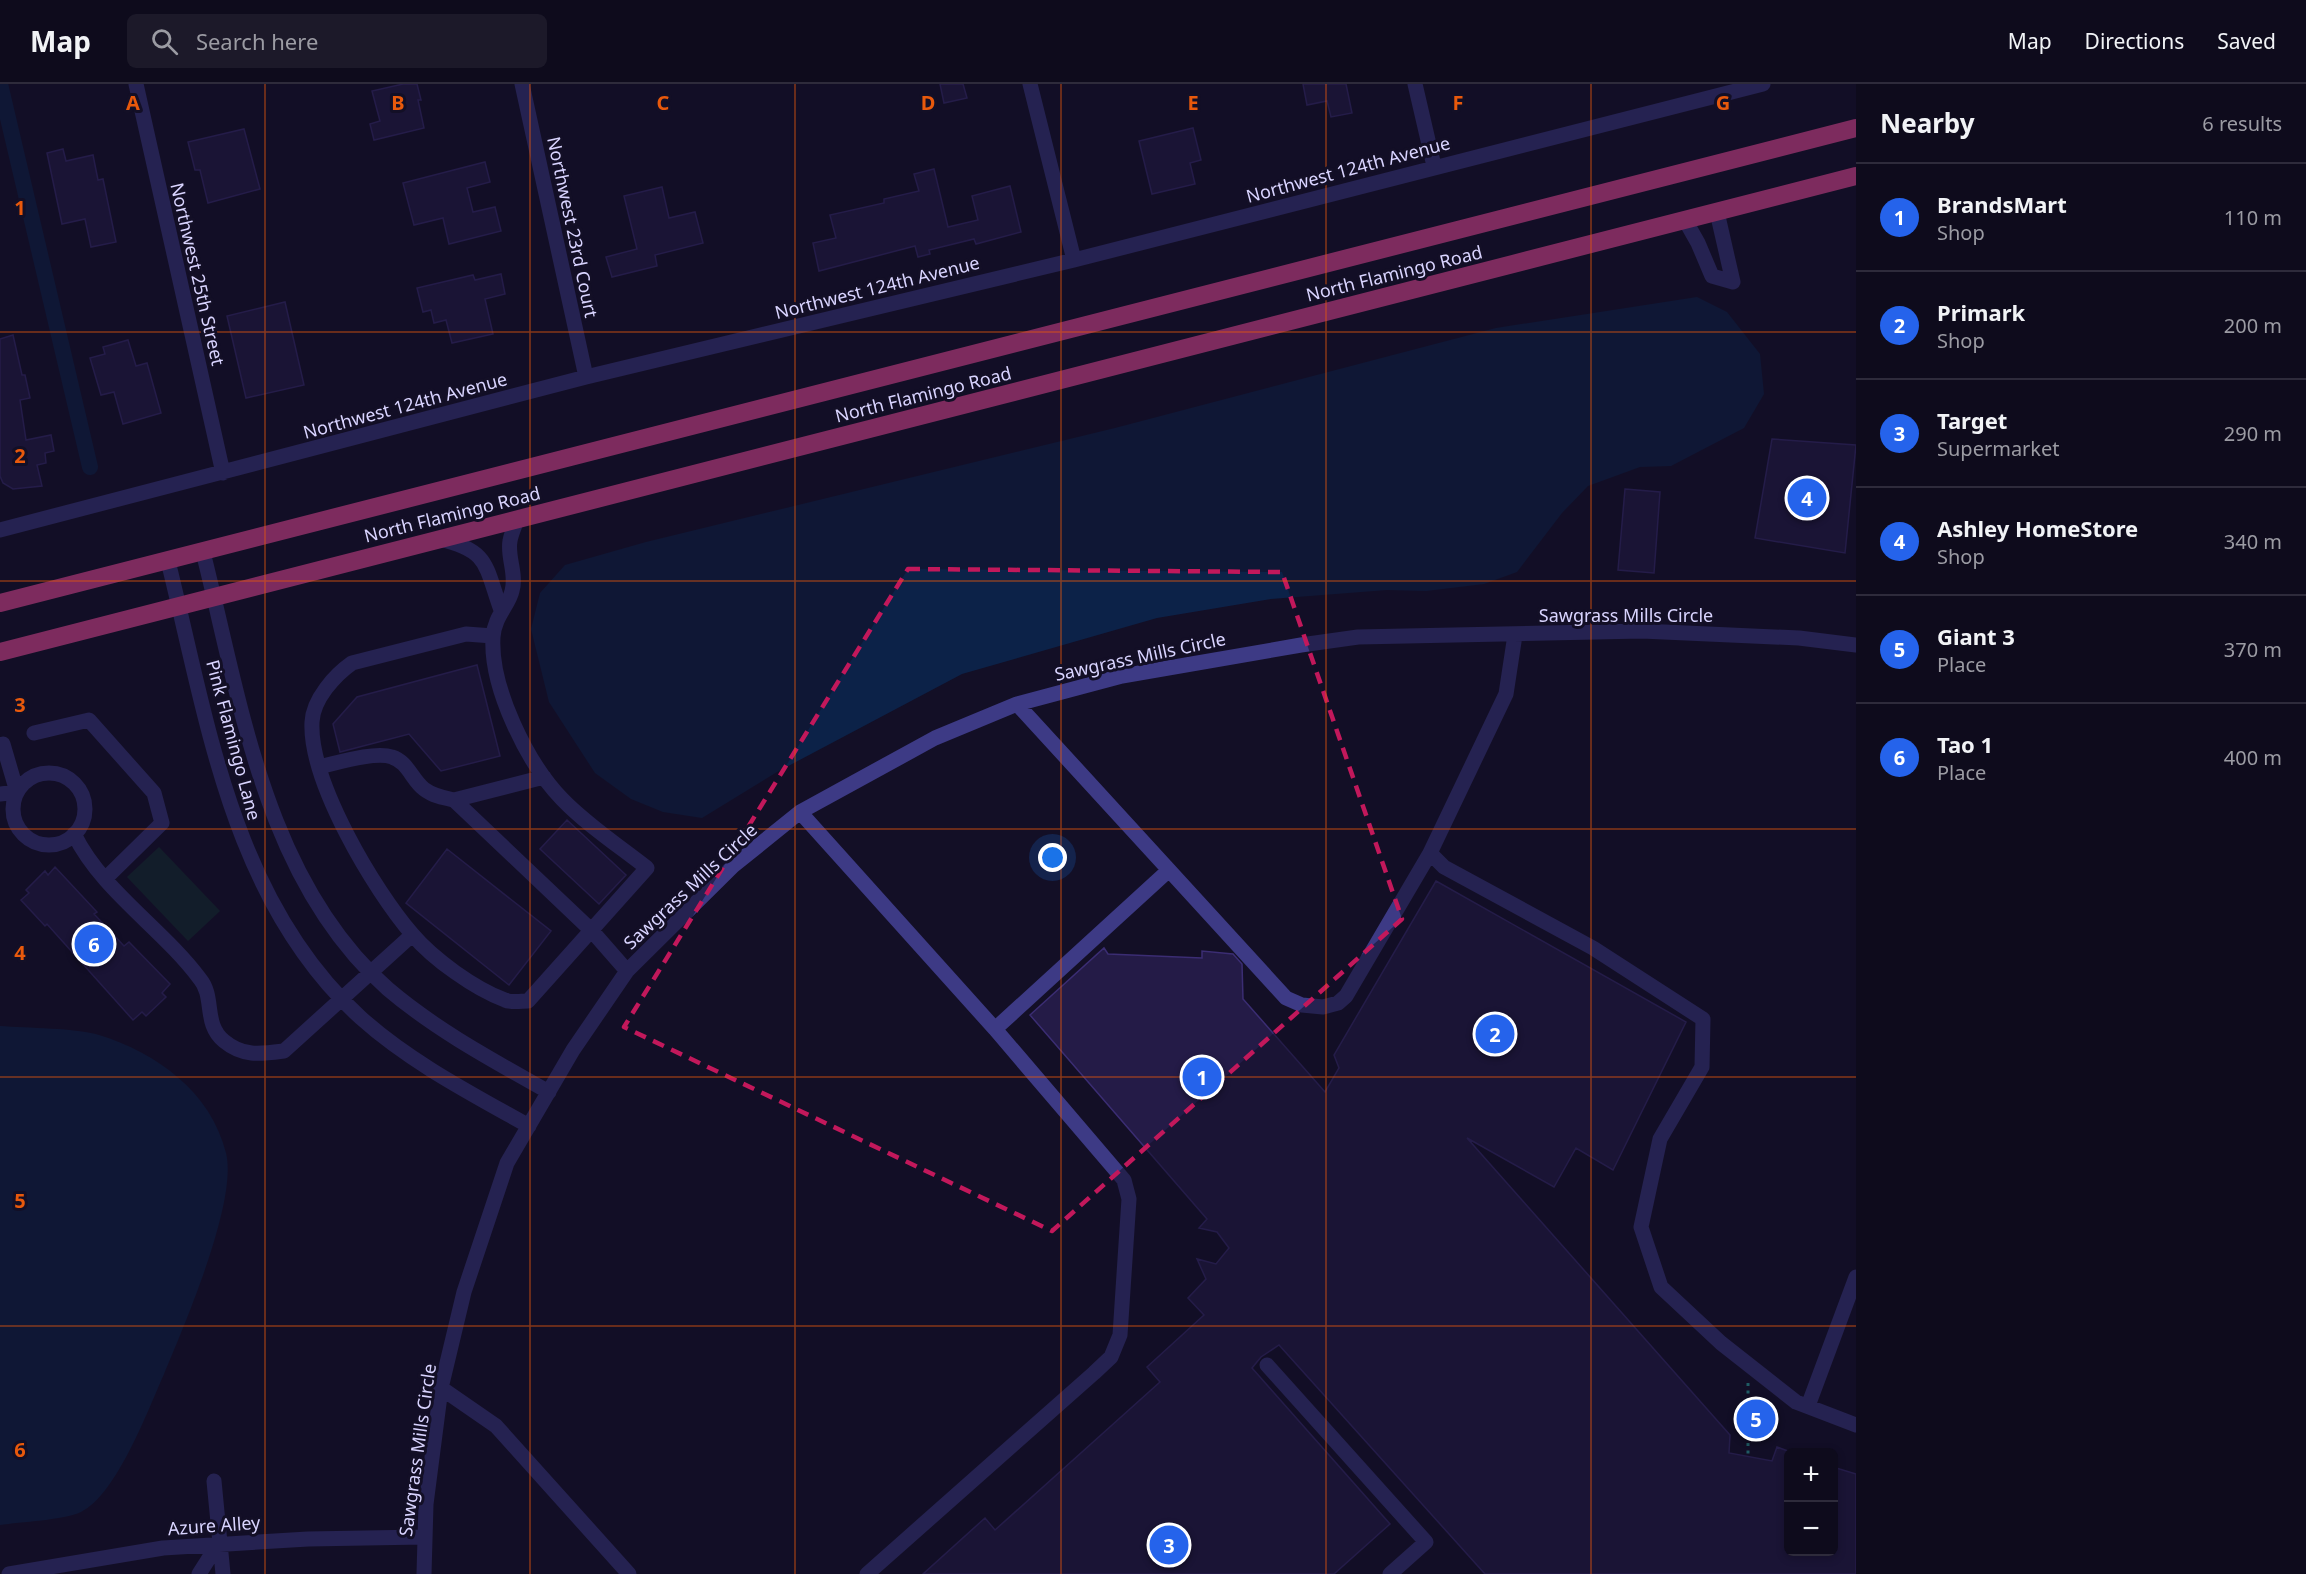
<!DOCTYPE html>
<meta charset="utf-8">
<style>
body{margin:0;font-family:"Noto Sans",sans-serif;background:#1c1929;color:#f1f3f6}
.controls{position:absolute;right:18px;bottom:18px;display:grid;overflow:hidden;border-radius:9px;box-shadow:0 3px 9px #0003}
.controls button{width:54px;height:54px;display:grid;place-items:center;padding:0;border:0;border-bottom:2px solid #2e2b3b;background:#0e0b1c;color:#f1f3f6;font:30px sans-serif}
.you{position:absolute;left:1053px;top:774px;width:21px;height:21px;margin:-15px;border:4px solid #fff;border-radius:50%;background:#1a73e8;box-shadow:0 0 0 9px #1a73e833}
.badge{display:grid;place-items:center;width:39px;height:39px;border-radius:50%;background:#2563eb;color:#fff;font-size:20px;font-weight:700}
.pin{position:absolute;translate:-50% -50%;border:3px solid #fff;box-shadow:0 2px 6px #0006}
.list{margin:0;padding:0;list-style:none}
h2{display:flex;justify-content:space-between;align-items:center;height:78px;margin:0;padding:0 24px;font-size:26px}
h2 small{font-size:20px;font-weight:400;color:#9b9ba3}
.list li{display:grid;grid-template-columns:39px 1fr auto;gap:18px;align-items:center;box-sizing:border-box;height:108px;padding:0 24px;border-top:2px solid #2e2b3b}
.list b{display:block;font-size:22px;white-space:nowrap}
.list p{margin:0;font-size:20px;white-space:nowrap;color:#9b9ba3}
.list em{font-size:20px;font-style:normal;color:#9b9ba3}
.icon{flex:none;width:33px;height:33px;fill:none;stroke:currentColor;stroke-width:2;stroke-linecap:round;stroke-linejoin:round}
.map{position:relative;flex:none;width:1856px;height:1490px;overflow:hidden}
header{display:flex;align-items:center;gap:36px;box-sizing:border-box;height:84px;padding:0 30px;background:#0e0b1c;border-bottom:2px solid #2e2b3b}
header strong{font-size:28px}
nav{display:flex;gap:33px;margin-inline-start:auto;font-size:21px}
.search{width:420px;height:54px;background:#1c1929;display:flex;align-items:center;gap:15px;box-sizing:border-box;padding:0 21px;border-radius:9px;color:#9b9ba3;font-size:22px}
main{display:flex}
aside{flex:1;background:#0e0b1c}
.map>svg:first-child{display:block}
</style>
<header>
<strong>Map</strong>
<div class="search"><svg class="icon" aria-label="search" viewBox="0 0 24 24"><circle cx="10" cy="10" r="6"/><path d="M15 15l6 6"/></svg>Search here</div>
<nav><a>Map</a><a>Directions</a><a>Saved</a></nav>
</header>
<main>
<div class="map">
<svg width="1856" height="1490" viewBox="0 0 1856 1490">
<rect width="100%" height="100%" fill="#130f26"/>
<path fill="#12302f" d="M159,763L220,827L188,857L127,793Z"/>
<path fill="#0c2248" d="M1697,213L1727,228L1760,270L1764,310L1744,344L1671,382L1640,383L1588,402L1562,429L1517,488L1484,500L1426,507L1387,506L1271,515L1157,534L962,590L777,688L702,734L663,728L631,715L595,689L549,618L531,545L540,509L565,481L646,458L1115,344L1496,244Z
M0,942C26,944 77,944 99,951C157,969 211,1008 226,1069C238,1117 184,1242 164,1290C148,1326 117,1410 81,1428C64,1436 20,1438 0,1441Z"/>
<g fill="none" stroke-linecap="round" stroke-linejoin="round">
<path stroke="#0c2248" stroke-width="16" d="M0,0L90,383"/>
</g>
<path fill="#241b47" stroke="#3b2d73" stroke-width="1.5" d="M403,0H417L421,16H418L424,44L374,56L370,40L380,37L372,7Z
M940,0H963L967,14L944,19Z
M1303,0H1346L1352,29L1331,33L1327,17L1307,21Z
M1193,44L1201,76L1190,79L1195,100L1152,110L1139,57Z
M244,45L260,105L208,119L200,86H195L188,58Z
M63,65L66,77L93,71L98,96L103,95L116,158L91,163L85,135L62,140L47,69Z
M485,78L490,98L467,104L473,128L495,123L501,147L449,160L443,134L414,141L403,99Z
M934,85L948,143L978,136L972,112L1010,102L1021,148L976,160L974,155L929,166L930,170L918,173L915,162L819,187L813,159L836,154L830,131L884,119V115L919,107L914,90Z
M662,103L669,134L695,128L703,159L655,171L657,182L612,193L606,173L637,165L624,112Z
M501,190L505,210L485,215L493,250L452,259L446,236L434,239L431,226L423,228L417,204L473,191L475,196Z
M285,218L304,301L246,314L227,232Z
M13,251L22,291H25L30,314L20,316L26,356L51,351L54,367L45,369L46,379L37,381L42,402L13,405L3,399L0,392V255Z
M128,256L136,282L147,279L161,329L123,340L114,308L101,311L90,274L105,270L103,263Z
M1772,355L1856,361L1845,469L1755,454Z
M1625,405L1660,408L1654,489L1618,486Z
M477,581L500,672L441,687L409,650L340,668L333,640L357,613Z
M567,736L626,791L599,820L540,765Z
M447,765L551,847L509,901L406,819Z
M55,783L97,828L94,830L124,862L129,858L170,900L162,909L166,913L146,932L142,928L133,936L47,840L45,842L21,816L29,809L26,806L45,787L48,791Z
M1436,797L1686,938L1613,1086L1576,1064L1554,1103L1467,1054L1730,1351L1729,1369L1772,1377L1777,1363L1788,1367V1467H1833V1383L1856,1390V1490H1485L1279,1261L1261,1273L1252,1284L1390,1440L1334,1490H923L985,1434L995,1446L1160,1298L1147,1283L1204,1231L1188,1214L1206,1195L1197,1175L1216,1180L1229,1164L1217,1148L1199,1144L1207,1135L1030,931L1104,864L1108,870L1202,874V867L1233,870L1242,880L1243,915L1325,1008L1339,984L1334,971Z"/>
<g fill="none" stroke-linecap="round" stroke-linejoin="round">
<path stroke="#2fb8b0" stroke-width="3" stroke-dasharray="3 4.5" stroke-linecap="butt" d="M1748,1299V1372"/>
<path stroke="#3d3a85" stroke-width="15" d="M136,0L223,389
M522,0L586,293
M1030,0L1074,176
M1415,0L1434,82
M1685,136L1698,159L1712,192L1733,198L1717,128
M0,446L586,293L1074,176L1763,0
M440,455C490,467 485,482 501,526
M203,468C241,619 265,797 388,905C436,946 494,977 549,1008
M168,477C208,638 232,817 361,934C410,978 472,1010 529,1042
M1515,551L1506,610L1430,769L1444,783L1593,864L1703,935L1702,983L1660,1055L1641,1143L1661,1203L1721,1259L1796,1318L1856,1341
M493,552L466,550L352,579C335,591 313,615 312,638C309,697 374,806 412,850C433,875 475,905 505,916C512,919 521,917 528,917L647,784C619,762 587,741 562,715C527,679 490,603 493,553C494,533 509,521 512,507C517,490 507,473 510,457C511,450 515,442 517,435
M1017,620L1169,786
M34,649L89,636L154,709L162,739L106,794
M0,661L3,660L17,708L0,710
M319,683C337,679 375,667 392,673C408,678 412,696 424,705C433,712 444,714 454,716
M13 725a36 36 0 1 1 72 0a36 36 0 1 1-72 0Z
M544,693L454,716L592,847L627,887
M800,728L995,945L1169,786L1286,914L1302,921L1323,923L1338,919L1346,912L1430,769
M74,750C102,807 162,844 200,895C215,913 203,940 224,957C243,973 261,970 284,967L412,851
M1267,1281L1426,1458L1390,1490
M441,1304L496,1342L629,1490
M1808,1322L1856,1193
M214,1397L223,1490
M9,1490L163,1464L308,1455L423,1453
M199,1490L218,1460
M424,1490L426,1420L441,1304L464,1208L507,1079L573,966L627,887L733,782L800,728L935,654L1017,620L1122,592L1301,561L1358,553L1642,547L1799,554L1856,561
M867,1490L1094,1289L1111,1273L1120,1251L1129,1115L1124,1096L995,945"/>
<path stroke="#ff4fa3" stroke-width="18" d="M0,519L1856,44
M0,568L1856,92"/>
</g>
<path d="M0 0H1856V1490H0ZM908,485L1282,488L1402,835L1052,1147L624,943Z" fill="#130f26" fill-opacity=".55" fill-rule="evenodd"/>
<path fill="none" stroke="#c2185b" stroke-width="4.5" stroke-dasharray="12 8" stroke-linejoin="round" d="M908,485L1282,488L1402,835L1052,1147L624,943Z"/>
<path fill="none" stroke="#e8590c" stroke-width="1.5" stroke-opacity="0.55" d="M265,0V1490M530,0V1490M795,0V1490M1061,0V1490M1326,0V1490M1591,0V1490M0,248H1856M0,497H1856M0,745H1856M0,993H1856M0,1242H1856"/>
<g text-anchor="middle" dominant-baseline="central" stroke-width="6" stroke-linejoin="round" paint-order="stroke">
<g font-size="18" fill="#d9d4ff" stroke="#130f26">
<text transform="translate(1348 85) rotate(-15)">Northwest 124th Avenue</text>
<text transform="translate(573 143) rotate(78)">Northwest 23rd Court</text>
<text transform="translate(1394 189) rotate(-14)">North Flamingo Road</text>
<text transform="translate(198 190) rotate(77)">Northwest 25th Street</text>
<text transform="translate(877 203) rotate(-14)">Northwest 124th Avenue</text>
<text transform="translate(923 310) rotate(-14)">North Flamingo Road</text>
<text transform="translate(405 321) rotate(-15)">Northwest 124th Avenue</text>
<text transform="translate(452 430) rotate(-14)">North Flamingo Road</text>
<text x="1626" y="531">Sawgrass Mills Circle</text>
<text transform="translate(1140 572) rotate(-12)">Sawgrass Mills Circle</text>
<text transform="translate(234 656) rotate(75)">Pink Flamingo Lane</text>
<text transform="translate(690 802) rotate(-43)">Sawgrass Mills Circle</text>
<text transform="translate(417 1366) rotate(-82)">Sawgrass Mills Circle</text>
<text transform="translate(214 1441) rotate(-4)">Azure Alley</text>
</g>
</g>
<g font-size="20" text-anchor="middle" font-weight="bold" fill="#e8590c" stroke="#130f26" stroke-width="6" stroke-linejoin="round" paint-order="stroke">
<text x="133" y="26">A</text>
<text x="398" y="26">B</text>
<text x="663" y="26">C</text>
<text x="928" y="26">D</text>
<text x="1193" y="26">E</text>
<text x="1458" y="26">F</text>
<text x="1723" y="26">G</text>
<text x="20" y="131">1</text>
<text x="20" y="379">2</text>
<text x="20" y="628">3</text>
<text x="20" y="876">4</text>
<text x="20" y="1124">5</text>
<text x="20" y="1373">6</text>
</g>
</svg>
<div class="controls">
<button>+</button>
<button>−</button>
</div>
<div class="you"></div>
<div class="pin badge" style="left:1202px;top:993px">1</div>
<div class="pin badge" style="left:1495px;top:950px">2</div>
<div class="pin badge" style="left:1169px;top:1461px">3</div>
<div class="pin badge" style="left:1807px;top:414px">4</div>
<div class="pin badge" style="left:1756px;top:1335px">5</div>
<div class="pin badge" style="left:94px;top:860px">6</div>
</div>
<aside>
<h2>Nearby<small>6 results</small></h2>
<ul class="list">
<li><span class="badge">1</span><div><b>BrandsMart</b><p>Shop</p></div><em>110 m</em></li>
<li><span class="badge">2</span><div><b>Primark</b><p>Shop</p></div><em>200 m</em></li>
<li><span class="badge">3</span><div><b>Target</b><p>Supermarket</p></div><em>290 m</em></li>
<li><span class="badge">4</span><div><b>Ashley HomeStore</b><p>Shop</p></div><em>340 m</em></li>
<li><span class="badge">5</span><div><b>Giant 3</b><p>Place</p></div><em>370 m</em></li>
<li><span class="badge">6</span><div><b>Tao 1</b><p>Place</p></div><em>400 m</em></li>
</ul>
</aside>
</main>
